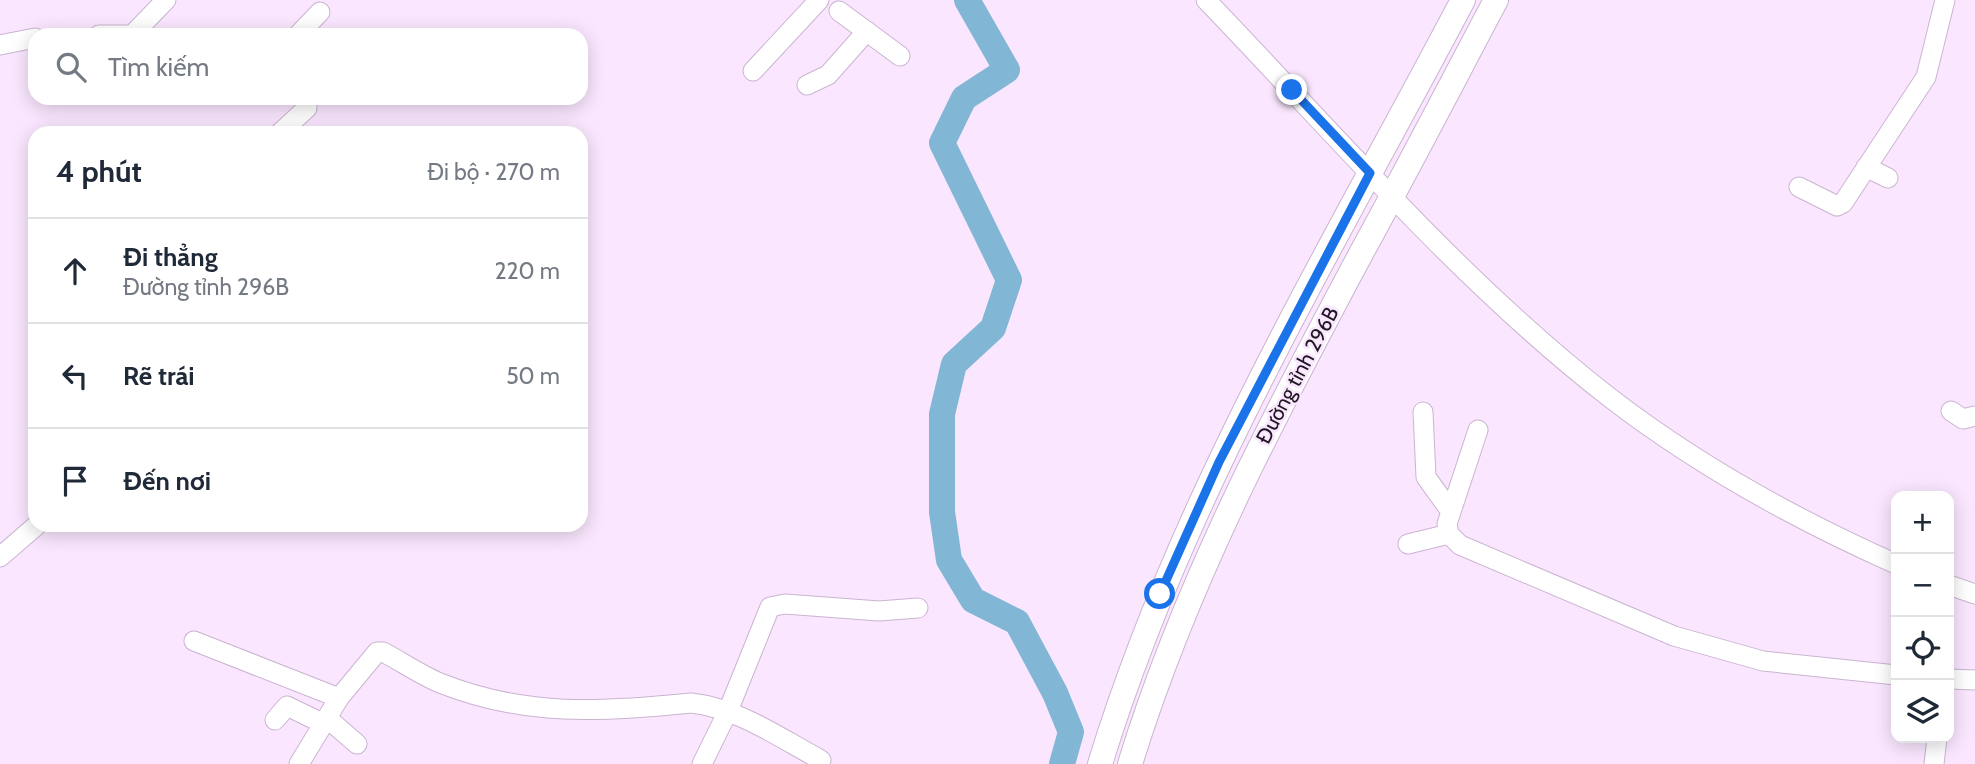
<!DOCTYPE html>
<html lang="vi">
<meta charset="utf-8">
<style>
body{margin:0;font-family:Cabin,sans-serif;background:#f2f2f3;color:#1f2937}
.controls{position:absolute;right:21px;bottom:21px;display:grid;overflow:hidden;border-radius:14px;box-shadow:0 4px 18px #0003}
.controls button{width:63px;height:63px;display:grid;place-items:center;padding:0;border:0;border-bottom:2px solid #e0e1e3;background:#fff;color:#1f2937;font:35px sans-serif}
.stop{position:absolute;width:21px;height:21px;margin:-16px;border:5px solid #1a73e8;border-radius:50%;background:#fff}
.stop.end{background:#1a73e8;border-color:#fff;box-shadow:0 2px 7px #0008}
.list{margin:0;padding:0;list-style:none}
h2{display:flex;justify-content:space-between;align-items:center;height:91px;margin:0;padding:0 28px;font-size:30px}
h2 small{font-size:23px;font-weight:400;color:#747a83}
.list li{display:grid;grid-template-columns:46px 1fr auto;gap:21px;align-items:center;box-sizing:border-box;height:105px;padding:0 28px;border-top:2px solid #e0e1e3}
.list b{display:block;font-size:26px;white-space:nowrap}
.list p{margin:0;font-size:23px;white-space:nowrap;color:#747a83}
.list em{font-size:23px;font-style:normal;color:#747a83}
.icon{flex:none;width:38px;height:38px;fill:none;stroke:currentColor;stroke-width:2;stroke-linecap:round;stroke-linejoin:round}
.map{position:relative;flex:none;width:1975px;height:764px;overflow:hidden}
.search{position:absolute;background:#fff;box-shadow:0 4px 18px #0003;left:28px;top:28px;width:560px;height:77px;display:flex;align-items:center;gap:18px;box-sizing:border-box;padding:0 24px;border-radius:21px;color:#747a83;font-size:26px}
.panel{position:absolute;background:#fff;box-shadow:0 4px 18px #0003;left:28px;top:126px;width:560px;height:406px;border-radius:21px}
.map>svg:first-child{display:block}
</style>
<div class="map">
<svg width="1975" height="764" viewBox="0 0 1975 764">
<rect width="100%" height="100%" fill="#fae7ff"/>
<g fill="none" stroke-linecap="round" stroke-linejoin="round">
<path stroke="#82b6d5" stroke-width="26" d="M967,0L1007,70L964,98L942,143L1009,280L993,328L954,364L942,414V512L949,560L973,600L1017,622L1055,693L1071,732L1062,764"/>
<defs>
<path id="minor" d="M1206,0C1336,135 1460,281 1609,397C1697,465 1795,519 1896,564
M839,11L900,56
M99,35H133
M132,35L166,0
M298,35L320,12
M0,45L35,38
M753,71L819,0
M807,85L828,75L867,31
M280,133L307,108V98
M1866,167L1888,178
M1799,187L1837,206L1843,203L1926,77L1945,0
M1951,411L1963,419L1975,416
M1423,412L1426,477L1449,509
M1478,430L1447,524L1449,534L1460,545L1674,636L1763,661L1896,675
M1408,544L1449,534
M0,557L37,525
M1949,585L1975,594
M194,641L339,698
M1949,679L1975,680
M327,718L357,744
M275,720L287,706L324,724
M299,764L339,698L377,652H383C402,662 421,675 440,683C525,717 603,712 691,703C738,708 780,738 821,760
M702,764L728,711L770,607L785,604L879,611L918,608
M1934,764L1937,738"/>
<path id="major" d="M1100,764C1183,493 1332,249 1463,0
M1130,764C1186,582 1274,416 1364,248C1409,166 1452,83 1496,0"/>
</defs>
<use href="#minor" stroke="#cab4d0" stroke-width="21"/>
<use href="#major" stroke="#cab4d0" stroke-width="26"/>
<use href="#minor" stroke="#fff" stroke-width="19"/>
<use href="#major" stroke="#fff" stroke-width="24"/>
</g>
<g fill="none" stroke-linecap="round" stroke-linejoin="round">
<path stroke="#1a73e8" stroke-width="9" d="M1160,594L1219,462L1370,173L1292,90"/>
</g>
<g text-anchor="middle" dominant-baseline="central" stroke-width="5" stroke-linejoin="round" paint-order="stroke">
<g font-size="21" fill="#201722" stroke="#fae7ff">
<text transform="translate(1297 375) rotate(-62)">Đường tỉnh 296B</text>
</g>
</g>
</svg>
<div class="controls">
<button>+</button>
<button>−</button>
<button><svg class="icon" aria-label="locate" viewBox="0 0 24 24"><circle cx="12" cy="12" r="6"/><path d="M12 2v4M12 18v4M2 12h4M18 12h4"/></svg></button>
<button><svg class="icon" aria-label="layers" viewBox="0 0 24 24"><path d="M12 4l9 5-9 5-9-5zM3 14l9 5 9-5"/></svg></button>
</div>
<div class="stop" style="left:1160px;top:594px"></div>
<div class="stop end" style="left:1292px;top:90px"></div>
<div class="search"><svg class="icon" aria-label="search" viewBox="0 0 24 24"><circle cx="10" cy="10" r="6"/><path d="M15 15l6 6"/></svg>Tìm kiếm</div>
<section class="panel">
<h2>4 phút<small>Đi bộ · 270 m</small></h2>
<ul class="list">
<li><svg class="icon" aria-label="ahead" viewBox="0 0 24 24"><path d="M12 20V5M6 11l6-6 6 6"/></svg><div><b>Đi thẳng</b><p>Đường tỉnh 296B</p></div><em>220 m</em></li>
<li><svg class="icon" aria-label="left" viewBox="0 0 24 24"><path d="M17 20v-9H6M10 6l-5 5 5 5"/></svg><div><b>Rẽ trái</b></div><em>50 m</em></li>
<li><svg class="icon" aria-label="arrive" viewBox="0 0 24 24"><path d="M6 21V4h12l-3 4 3 4H6"/></svg><div><b>Đến nơi</b></div></li>
</ul>
</section>
</div>
